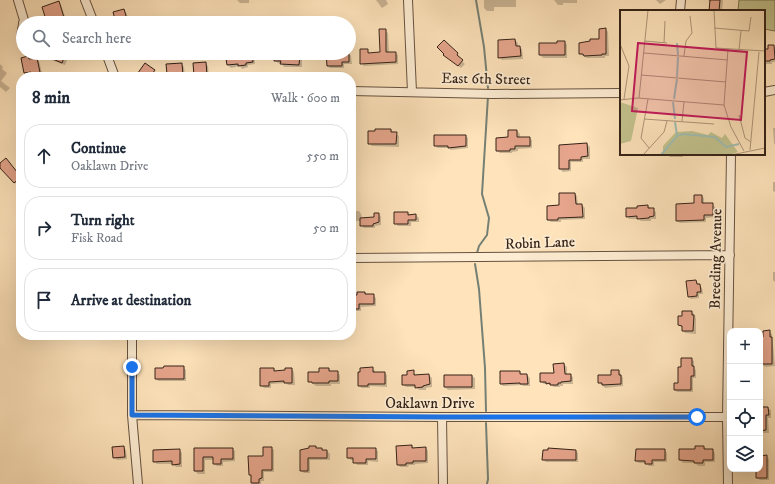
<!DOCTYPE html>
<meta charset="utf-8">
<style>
body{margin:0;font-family:"IM FELL DW Pica",serif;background:#f2f2f3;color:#1f2937}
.controls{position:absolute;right:12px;bottom:12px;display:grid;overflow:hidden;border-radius:8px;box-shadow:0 4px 16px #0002}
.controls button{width:36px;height:36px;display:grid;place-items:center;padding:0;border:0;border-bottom:1px solid #e0e1e3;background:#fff;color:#1f2937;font:20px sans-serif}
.stop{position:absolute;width:12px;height:12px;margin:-9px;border:3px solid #1a73e8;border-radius:50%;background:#fff}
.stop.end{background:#1a73e8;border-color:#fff;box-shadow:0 1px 4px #0008}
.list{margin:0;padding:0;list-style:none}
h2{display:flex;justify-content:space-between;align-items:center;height:52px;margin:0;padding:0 16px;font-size:17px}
h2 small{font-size:13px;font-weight:400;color:#747a83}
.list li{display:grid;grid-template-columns:26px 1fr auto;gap:12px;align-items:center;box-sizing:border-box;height:64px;margin:0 8px 8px;padding:0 8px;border:1px solid #e0e1e3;border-radius:16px}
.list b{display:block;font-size:15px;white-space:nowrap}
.list p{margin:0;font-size:13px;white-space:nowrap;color:#747a83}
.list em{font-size:13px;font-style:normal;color:#747a83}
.icon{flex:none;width:22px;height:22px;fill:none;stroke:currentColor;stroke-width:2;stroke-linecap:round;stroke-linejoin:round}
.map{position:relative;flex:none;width:775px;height:484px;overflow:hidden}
.search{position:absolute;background:#fff;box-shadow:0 4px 16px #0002;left:16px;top:16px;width:340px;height:44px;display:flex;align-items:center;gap:10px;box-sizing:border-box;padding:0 14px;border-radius:22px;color:#747a83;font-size:15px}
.panel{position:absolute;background:#fff;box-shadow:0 4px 16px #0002;left:16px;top:72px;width:340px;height:268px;border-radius:16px}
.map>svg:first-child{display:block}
</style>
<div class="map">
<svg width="775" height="484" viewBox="0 0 775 484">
<rect width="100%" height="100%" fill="#fee3bb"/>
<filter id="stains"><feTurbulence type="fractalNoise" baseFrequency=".005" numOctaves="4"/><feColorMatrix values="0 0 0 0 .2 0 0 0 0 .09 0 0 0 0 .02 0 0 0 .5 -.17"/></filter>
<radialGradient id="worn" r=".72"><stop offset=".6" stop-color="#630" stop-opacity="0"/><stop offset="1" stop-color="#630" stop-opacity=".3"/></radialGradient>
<path fill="#c3c38e" stroke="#7c7252" d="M739,0H775V31L764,29V11H738Z"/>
<path fill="#0003" d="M237,0H249V3H240Z
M376,0H386L388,4L382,8Z
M484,0H516V7H494V11H487L484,8Z
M554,0H577V3H563V5H558Z
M656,0H666L660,4Z
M708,0H723L722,11H710L711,4Z
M59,2L61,5L67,22L48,23Z
M123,10L126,12L130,23H117Z
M606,29L608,32L609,56H605V58H587L583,56L580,54L600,40Z
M385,30L388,33L389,53H395L398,55V64L364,66L361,63L367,50L370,54L381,53Z
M515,40L518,43V47L522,49L523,59L502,60L499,57Z
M444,42L460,57L459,58L465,64L461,68L447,57Z
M565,42L567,45V58H543L540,55L558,44Z
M774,46L775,62H772V64H764V50H769Z
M50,53H70L65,65L51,60L49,57Z
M126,53H146V54L130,60Z
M234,53H254L255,64L248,65V67L242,69L240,66L231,68L228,65L227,54Z
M276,53H287V55L300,56L302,59V67H284L281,63H278L275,60Z
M327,53L349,54L351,56L352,64H344V68H330L328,66Z
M28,58L31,60L36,59L39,61L43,77H33V74L28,75L25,73Z
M205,63L208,66L209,77H196L195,76Z
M0,64L3,67L2,69L7,73L1,81L10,88L6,92L0,87Z
M181,64L184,67L185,77L171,76L168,73Z
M154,71L156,74L154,77H138Z
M773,128H775V145L774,143Z
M391,130L399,136V147L372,146L369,143Z
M517,131L520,134V138H529L532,140V148L518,149V151L512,152V153H500L497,151Z
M466,136L468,138V148L451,150L449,148H438L435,146Z
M587,144L590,147V159H583V162H571V171L563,172L560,169V146Z
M668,154H683V157H670Z
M8,162L21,178V182L17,185L0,166V164Z
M773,182H775V207V192L773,191Z
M575,194L577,196L578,205H582L585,208V219L561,220V222H551L548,220Z
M702,196L704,198V204H712L715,207V217L706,218V222L680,223L677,221Z
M648,206L656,212V219H651V221H641L639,219H629L627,216L638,209Z
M354,211H359L361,214L362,219L375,218L379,214L381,217V225L375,226V228H364L361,225V221H356L354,219Z
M408,213L411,216L416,215L419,218V222H411V226H398L395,223Z
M773,272H775V282L773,280Z
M696,281L702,288L703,294H699V298L691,299L689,296Z
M365,293L368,295H373L376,298V306L361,307V311H351V296H358Z
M692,312L695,315L696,319V334L685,333L683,331V328L679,325L683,317Z
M769,331L772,334L775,366L765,367L762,364V359L760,357V344H762L764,338Z
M691,359L694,361V368L696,370V378H693V392H677L675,390L679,384L682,368Z
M564,364L567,367V375H570L573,377V384H563V386H560V387H554L548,384H544L541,382L555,374Z
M183,367L186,370V381H158L156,378Z
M372,368L375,371V373H384L387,375V387L370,386V388H362L359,386Z
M273,369L277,372L292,369L294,372L295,385H288L286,383L271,384V388H264L261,385Z
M329,369L331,372H337L340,375V384H331V386H316L309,381Z
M413,371L416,376L429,375L432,378V387L426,388V390H419L416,387H406L403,384L408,376Z
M619,371L623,378V386L605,388L599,382Z
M519,372L523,375H527L530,378V386H523L522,385L503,386L501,384Z
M472,376L475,378V389L448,390L445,387Z
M760,406H764L771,410V418H768L769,433H760Z
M412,446L414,449L426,448L428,451V463L415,464V465H409L408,467H400L398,464Z
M123,447L126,450L127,459L117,460L114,457Z
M316,447L318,449L327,451L330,454V460H310V473H304L301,470V451Z
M704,447L707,450H712L715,453V462H705V466H698L695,463H683L680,460L696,450Z
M271,448L274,450V472H264V481H261V484H253L252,483V477L250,474Z
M195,449H232L235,451V461L223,462V466H217L214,464V460H205V474H198L195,471Z
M375,449L378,451V462L368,461V465H357L354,460H351L348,458Z
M179,450L182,453V467H176L173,464H157L154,462Z
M665,450L667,453V462H654V466H649L646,463H639L636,461Z
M576,451L578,453V462H546L543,460Z
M766,456L769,459V480H760L757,478V469H760V457Z"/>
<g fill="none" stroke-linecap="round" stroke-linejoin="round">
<path stroke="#758075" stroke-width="2" d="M476,0L484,47L488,88
M477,253L479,246L487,235L489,218L482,194L488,96
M475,264L479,289L485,368L486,411
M486,423L488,479L487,484"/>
</g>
<path fill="#e6a58c" stroke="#342217" d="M710,0H720L719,11H709Z
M59,1L65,21L60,23H47L42,7Z
M124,9L128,23H116L113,12Z
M606,28V54H602V55L584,56L583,54H579V43L590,41V39H599V29Z
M379,29H386V52H396V62L360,64V49H368V53L380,52Z
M515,39L516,46H520L521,56L498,58V40Z
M444,40L458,53L457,55L463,60L458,66L443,55L444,54L437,47Z
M557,41H565V55H539V43H557Z
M768,45H774L775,59L770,60V61H764V49H768Z
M49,53H66L62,63L48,57Z
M225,53H252L253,62L246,63V65L238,66V64L227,65Z
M275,53L300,55L299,65L280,64L281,61H274Z
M326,53H349V62H342V66H327Z
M28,56L29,59L37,58L41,77H32L31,72L24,73L21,58Z
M206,62L207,75L194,76L193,63Z
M145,63L155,70L150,77H135Z
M182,63L183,76L175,77L174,73L167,74L166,64Z
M375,129H391V132H397L396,144H368V131H375Z
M508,130H517V137H530V146H515V149H510V151H496V138L508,137Z
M434,135H466V146L448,148V146H434Z
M587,143L588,156L581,157V160H569V169H559V145Z
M6,158L21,177L14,183L0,168V163Z
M559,193H575L576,204H582L583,217L558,218V220H547V206L559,205Z
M694,195H702V203H713V215H704V220L676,221V204L694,203Z
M648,205V208H654V216L649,217V218L637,219V216L626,217V208H637V206Z
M394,212H408V215L416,214V220H408V224H394Z
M374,213H379V222L373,224V226H360V218L374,217Z
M696,280L697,284H700L701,292H697V296L688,297L686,281Z
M357,292H365V294H374V304H359V309H351V295H357Z
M682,311H692V315H694L693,331H682V326L678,325V316H682Z
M770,330V337H772V364H761L760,337H763V331Z
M681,358H692V366H694V376H691V390H674V383H678V367H681Z
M564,363L565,374H571V381L561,382V383H558V385H550V383L546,384V382H540V373H554L553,364Z
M164,366H184V379H155V368H163Z
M373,367V372H385V384H368V386H358V372H360V368Z
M260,368H274V371L285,370V368H292V383H284V381L269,382V386H260Z
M319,368H329V371H338V381H329V383H312V382H308V372H319Z
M414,370V375L429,374L430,384L423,386V387L415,388V385H402V375H407V371Z
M611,370H619V375H621V384L602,385V383H598V375H611Z
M500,371H520V374H527L528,384H520V383L500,384Z
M444,375H472V387H444Z
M760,407H768L769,415H766V430L760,431Z
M412,445V448L426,447V461H413V463H406V465H397L396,446Z
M124,446L125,457L113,458L112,447Z
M309,446H316V448H322V450H327V458H308V471H300V450L309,448Z
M695,446H704V449H713V460H703V463H694V461L679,460V449H695Z
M263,447H272V470H262V478L259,479V483H251V475H249L248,456H263Z
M194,448H233V459H221V464H213V457H203V471H194Z
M347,448H376V459H366V463H353V458H347Z
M548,448L576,450V460H542L543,450H548Z
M180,449V464L172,465V461L153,462V450Z
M636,449H665V460H652V464H645V461H635Z
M767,455V478H756V469H760V456Z"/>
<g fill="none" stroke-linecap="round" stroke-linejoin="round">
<defs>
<path id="minor" d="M18,0L24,20L23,23
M85,0L94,23
M408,0L412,92
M680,11L681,0
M21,36L23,24
M106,53L115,77
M351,91L493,94L621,93
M764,92L775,90
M351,258C477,258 603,255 730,255
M132,335V415L138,484
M132,415L442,417H727
M442,417L443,484
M728,484L727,417L731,154"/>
</defs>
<use href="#minor" stroke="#665240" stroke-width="10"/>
<use href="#minor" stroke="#feedd3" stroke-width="8"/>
</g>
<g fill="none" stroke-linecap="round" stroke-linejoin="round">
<path stroke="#1a73e8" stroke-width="5" d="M132,367V415L442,417H697"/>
</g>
<g text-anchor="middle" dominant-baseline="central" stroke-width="3.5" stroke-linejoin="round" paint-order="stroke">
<g font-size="15" fill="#342217" stroke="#feedd3">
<text transform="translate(486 79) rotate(1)">East 6th Street</text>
<text transform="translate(540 243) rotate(-2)">Robin Lane</text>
<text transform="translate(716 259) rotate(-89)">Breeding Avenue</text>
<text x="430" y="403">Oaklawn Drive</text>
</g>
</g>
<g transform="translate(620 10)">
<rect width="145" height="145" fill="#fee3bb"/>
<path d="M0,92L18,98L11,131L0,134ZM72,121L88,125L91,122L102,128L105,124L118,142L110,145H35L43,143V136L56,122Z" fill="#c3c38e"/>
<path fill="none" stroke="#a0beb4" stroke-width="2" d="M57,33L58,45M57,67L58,47M54,89L57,69M53,92L55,109M55,112L57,125M41,145L57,126L63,124L95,127L106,137L119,134"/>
<path fill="none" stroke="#ad9679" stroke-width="1" d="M94,0L96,38L145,41M94,18L129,21L131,7M25,31L47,33M44,33L45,11M0,34L9,56L4,89M108,39L104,95L111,117L124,141M119,40L121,21M24,43L108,50M64,46L66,31L72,23L70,6M21,65L106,72M19,88L28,0M28,89L21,128L29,138M0,90L18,88L104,95M119,105L125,128L131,132M24,109L94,114M62,111L64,92M130,140L139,42M23,145L44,122L47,111M111,145L145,138"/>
<path fill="#c2185b" fill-opacity="0.15" stroke="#c2185b" stroke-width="2" d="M18,33L127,42L121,110L12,101Z"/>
<rect width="145" height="145" fill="none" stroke="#342217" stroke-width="2"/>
</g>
<rect width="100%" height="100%" filter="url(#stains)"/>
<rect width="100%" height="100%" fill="url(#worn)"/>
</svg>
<div class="controls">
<button>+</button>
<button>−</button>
<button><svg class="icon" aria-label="locate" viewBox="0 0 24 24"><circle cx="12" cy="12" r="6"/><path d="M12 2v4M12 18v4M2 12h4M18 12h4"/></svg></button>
<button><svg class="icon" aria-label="layers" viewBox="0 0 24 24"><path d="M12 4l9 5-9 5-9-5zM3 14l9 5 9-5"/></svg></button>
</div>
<div class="stop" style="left:697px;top:417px"></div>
<div class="stop end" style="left:132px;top:367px"></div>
<div class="search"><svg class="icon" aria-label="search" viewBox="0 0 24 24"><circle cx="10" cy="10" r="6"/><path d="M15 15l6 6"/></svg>Search here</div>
<section class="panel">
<h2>8 min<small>Walk · 600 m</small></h2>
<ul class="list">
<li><svg class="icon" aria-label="ahead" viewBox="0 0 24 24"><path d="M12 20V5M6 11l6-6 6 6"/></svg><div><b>Continue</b><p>Oaklawn Drive</p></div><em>550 m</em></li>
<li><svg class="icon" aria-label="right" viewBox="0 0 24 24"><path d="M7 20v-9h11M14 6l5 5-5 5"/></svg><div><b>Turn right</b><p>Fisk Road</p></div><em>50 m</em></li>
<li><svg class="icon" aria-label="arrive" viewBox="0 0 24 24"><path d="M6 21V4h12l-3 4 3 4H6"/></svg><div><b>Arrive at destination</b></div></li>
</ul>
</section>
</div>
